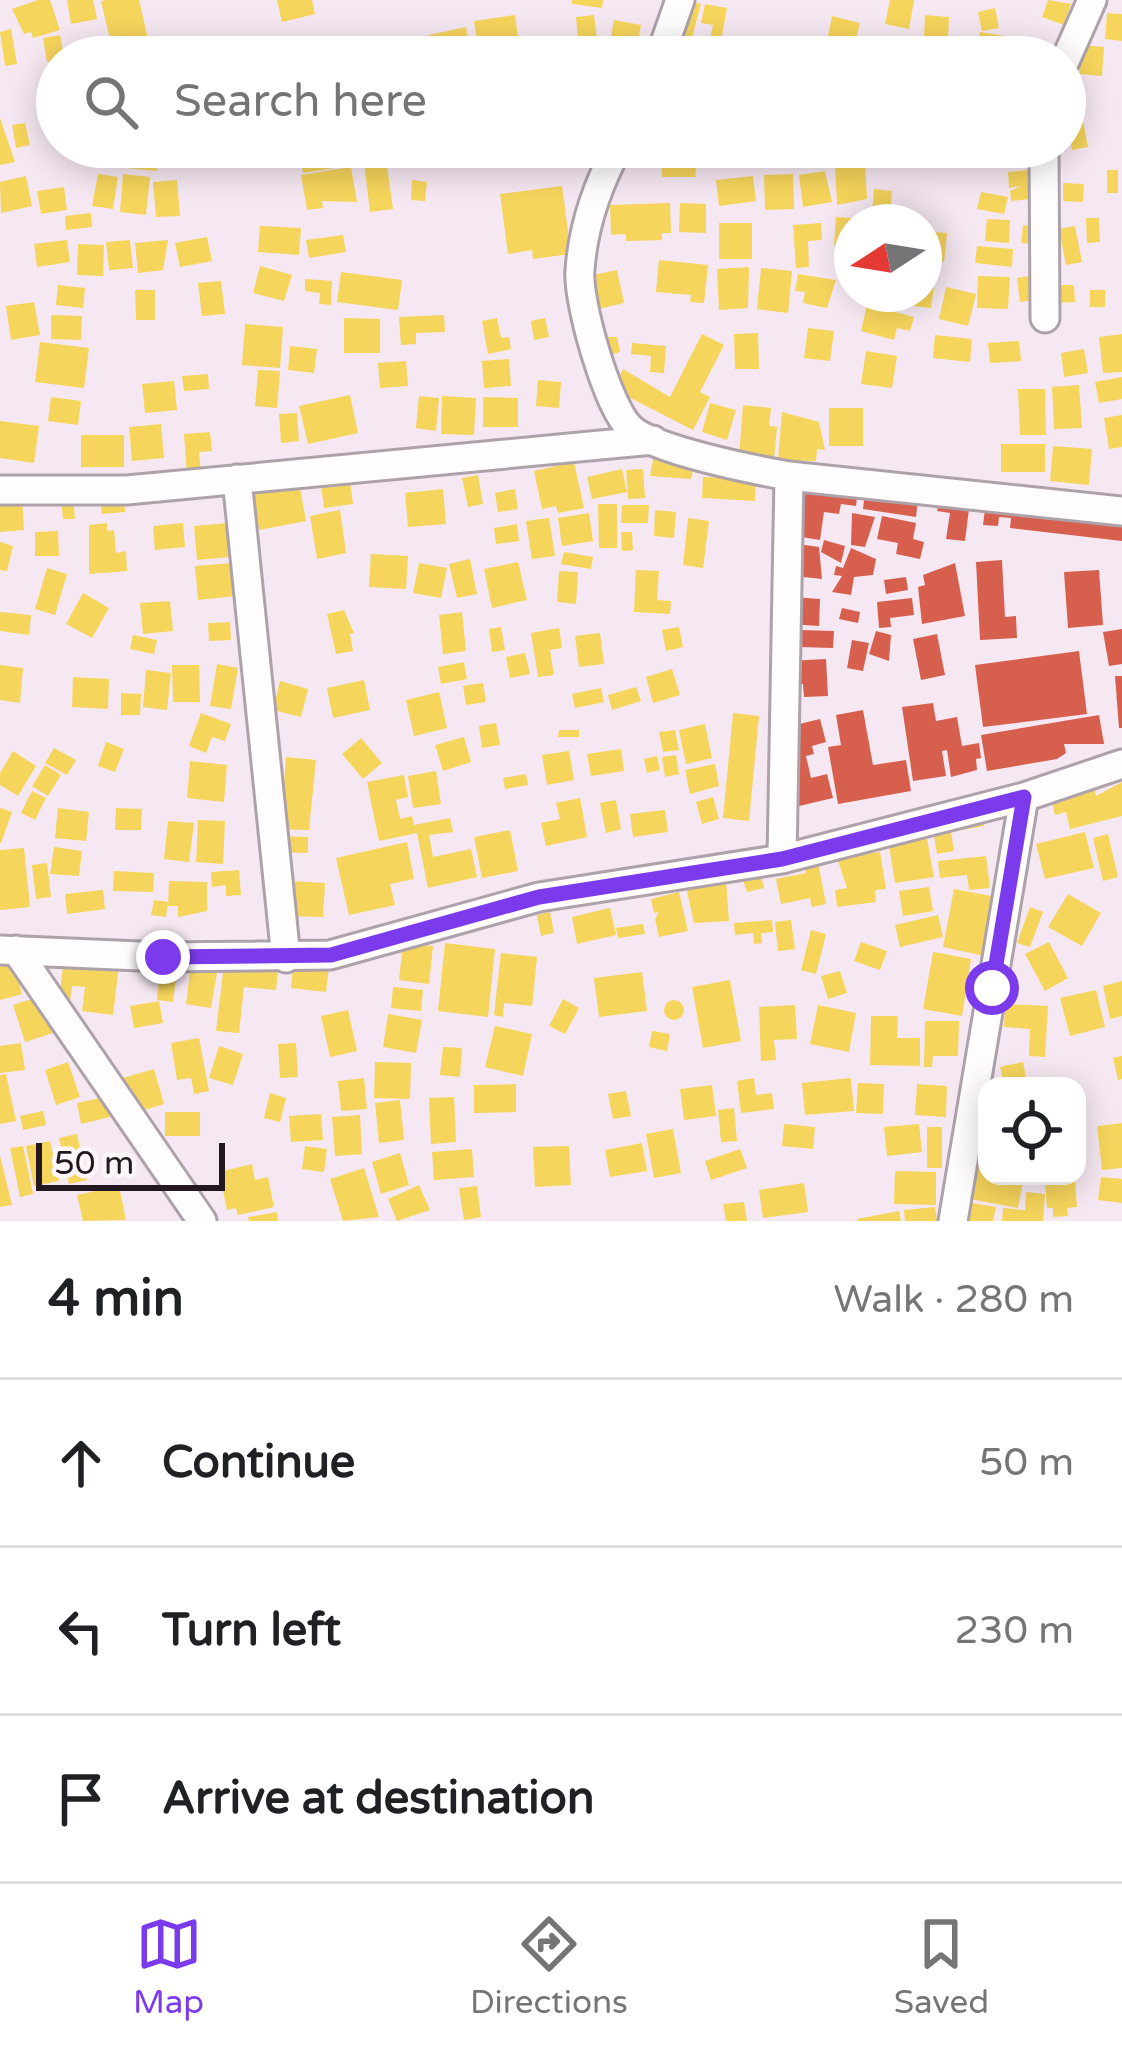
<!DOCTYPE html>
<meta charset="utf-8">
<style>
body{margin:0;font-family:"Varela Round",sans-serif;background:#f6f6f6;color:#202124}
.controls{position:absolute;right:36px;bottom:36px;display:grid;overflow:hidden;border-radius:24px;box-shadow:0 6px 30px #0003}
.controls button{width:108px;height:108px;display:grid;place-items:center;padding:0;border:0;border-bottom:3px solid #e0e0e0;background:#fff;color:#202124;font:60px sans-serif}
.compass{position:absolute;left:834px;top:204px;width:108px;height:108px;border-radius:50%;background:#fff;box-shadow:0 6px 30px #0003;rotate:258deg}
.scale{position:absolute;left:36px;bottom:30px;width:189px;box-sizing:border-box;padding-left:12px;border:6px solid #231820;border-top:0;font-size:33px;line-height:42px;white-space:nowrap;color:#231820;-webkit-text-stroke:9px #fcf6fa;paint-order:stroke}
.stop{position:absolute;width:36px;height:36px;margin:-27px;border:9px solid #7c3aed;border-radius:50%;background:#fff}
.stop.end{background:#7c3aed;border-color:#fff;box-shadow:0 3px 12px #0008}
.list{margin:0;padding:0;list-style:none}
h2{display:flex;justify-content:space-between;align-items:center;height:156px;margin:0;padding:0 48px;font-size:51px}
h2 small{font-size:39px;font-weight:400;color:#757577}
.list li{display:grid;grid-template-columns:78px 1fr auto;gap:36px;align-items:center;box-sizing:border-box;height:168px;padding:0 48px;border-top:3px solid #e0e0e0}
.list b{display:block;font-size:45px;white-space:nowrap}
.list em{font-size:39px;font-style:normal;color:#757577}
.icon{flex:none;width:66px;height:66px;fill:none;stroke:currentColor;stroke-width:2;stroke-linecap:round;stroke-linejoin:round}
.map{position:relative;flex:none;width:1122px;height:1221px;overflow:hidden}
.search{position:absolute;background:#fff;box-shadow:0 6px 30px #0003;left:36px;right:36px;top:36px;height:132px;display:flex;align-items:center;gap:30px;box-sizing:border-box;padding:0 42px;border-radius:66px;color:#757577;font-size:45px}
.sheet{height:660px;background:#fff}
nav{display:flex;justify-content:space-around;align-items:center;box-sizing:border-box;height:168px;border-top:3px solid #e0e0e0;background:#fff;font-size:33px;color:#757577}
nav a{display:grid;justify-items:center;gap:6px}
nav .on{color:#7c3aed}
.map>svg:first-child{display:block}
</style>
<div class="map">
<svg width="1122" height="1221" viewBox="0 0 1122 1221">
<rect width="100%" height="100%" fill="#f6e8f2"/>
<path fill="#f6d55c" d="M38,0H50L60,30L33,38L31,32L24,34L12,9Z
M67,0H93L97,19L71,24Z
M107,0H139L152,57H114L101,1Z
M277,0H312L315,14L282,22Z
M572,0H603L602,8L572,4Z
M685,0L701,4L689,49L673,45Z
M890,0H914L909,29L885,24Z
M1048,0L1071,4L1064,25L1042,17Z
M705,4L727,8L721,41L710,39L713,25L701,23Z
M995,8L999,28L982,31L978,12Z
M1107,13L1122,14V41L1105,39Z
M515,15L519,46L478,51L474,21Z
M594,15L597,39L578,41L576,17Z
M925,15L949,17L948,38L924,37Z
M832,16L860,23L854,48L827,41Z
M614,20L641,25L636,52L609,47Z
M466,27L472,57H454L452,48L432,52L429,35Z
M11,29L17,64L5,66L0,32Z
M980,32L1006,36L1003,57H976Z
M60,35L64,57L47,62L43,38Z
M416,37L422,57H394L391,45Z
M370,38L375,57H353L349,43Z
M726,40L741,41L740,57H724Z
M1023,42L1055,48L1053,57H1020Z
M97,44L100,57H66L65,50Z
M1080,45L1104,47L1102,76L1079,74Z
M1082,116L1088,147L1072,150L1065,119Z
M0,118L15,162L0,165Z
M25,123L30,145L16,148L12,125Z
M127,147H151L157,171L125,168Z
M192,147H233V150L193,155Z
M299,147H337L340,167L303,173Z
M662,147H700L695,177H662Z
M720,147H763L765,162L722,167Z
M772,147H792L794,156L782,158L783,166L775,167Z
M851,147H876L878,157L853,161Z
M923,147H944L943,163L921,160Z
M961,147H988L987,167L960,166Z
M385,151L393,209L370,212L363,154Z
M865,163L867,199L837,205L835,164Z
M351,167L357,202L322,201L323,208L307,210L301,175Z
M1037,169L1040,198L1011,201L1010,191L1022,186L1009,188L1008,172Z
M1107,170H1118V193H1107Z
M825,171L832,202L803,207L799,175Z
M98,174L118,177L113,209L92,206Z
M123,174L150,177L146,215L120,212Z
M793,174L794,209L765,210L764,175Z
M26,176L32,206L1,213L0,182Z
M753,176L756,201L719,206L716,180Z
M177,180L180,216L156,217L153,182Z
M412,180L427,182L425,201L411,200Z
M1063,183L1084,184L1083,202L1063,201Z
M562,186L571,254L533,259L532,250L508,254L500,194Z
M64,187L67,210L41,214L37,191Z
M874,189L892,191L890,217L872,215Z
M981,192L1008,197L1004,214L977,209Z
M670,203L671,233H662V240L626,241V234L611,235L610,205Z
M680,203L706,204V233L679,232Z
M91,213L92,227L66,230L65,216Z
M836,217L852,218V246L834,245Z
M1086,218H1099L1100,242L1087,243Z
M987,219L1010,220L1009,243L985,241Z
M719,223H752V259H719Z
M821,223L822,240L808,241L809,267L796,268L793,225Z
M1023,225L1036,226L1034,244L1021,243Z
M260,226L301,228L299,255L258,252Z
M1075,226L1082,262L1066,265L1059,229Z
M924,231L947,233L944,262L924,260Z
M343,235L346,252L309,258L306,240Z
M207,237L212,261L180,267L175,243Z
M67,240L70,262L37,267L34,244Z
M130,240L133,268L109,270L106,242Z
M168,240L163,270L138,273L135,243Z
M78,244L104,245L103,276L77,275Z
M977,246L1013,249L1012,267L975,263Z
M659,260L708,265L704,303L690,302L691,295L656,292Z
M260,266L292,275L284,301L253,293Z
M749,267L748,308L719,310L717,269Z
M761,268L792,271L788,313L757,309Z
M617,270L624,303L594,310L588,276Z
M341,272L402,280L398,310L337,302Z
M798,274L836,280L827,308L803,303L805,292L795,291Z
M1037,275L1041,299L1020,302L1017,278Z
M978,276L1010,277L1008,309L977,308Z
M924,278L935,280L931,308L913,306L915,294H924Z
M305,279L332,281L331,305L319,304L320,293L305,291Z
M221,281L225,314L202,316L198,283Z
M58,285L85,288L83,308L56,305Z
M1053,285H1074L1075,302L1054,303Z
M946,287L976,294L968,326L939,319Z
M135,290H155V320H136Z
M1090,290H1105V307H1090Z
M34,302L40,335L11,340L6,306Z
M867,305L914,317L910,331L897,328L894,340L861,331Z
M51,315L82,316L81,340L51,339Z
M444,315L445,332L416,333V344L401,345L399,317Z
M344,318L380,319V353H344Z
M497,318L501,338L509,337L511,349L488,354L482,321Z
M545,318L549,337L534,340L531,321Z
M245,324L283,327L280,368L242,365Z
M808,328L834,331L830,361L804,358Z
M758,333L759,369H735L734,334Z
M702,334L724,345L700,392L710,397L693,430L613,389L623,369L670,397Z
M1122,334V372L1103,373L1099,337Z
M935,335L972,339L970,362L933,358Z
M606,337H617L620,352L610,355L597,339Z
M1019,341L1021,361L990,363L988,343Z
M40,342L89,348L84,388L35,382Z
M632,343L666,346L664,373L650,372L651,356L631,354Z
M290,346L317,349L314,373L288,370Z
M1084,349L1088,373L1064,377L1061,353Z
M866,351L897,356L892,388L861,384Z
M509,359L511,386L484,388L482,361Z
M406,361L408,386L380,388L378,363Z
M258,370L280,371L277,408L255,406Z
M208,374L209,389L184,391L182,376Z
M1122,377V399L1099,403L1095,382Z
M538,380L561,382L559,408L536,406Z
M174,381L177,410L145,413L142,384Z
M1079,385L1082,428L1054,429L1052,387Z
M1018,389H1045L1046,435H1020Z
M350,395L358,433L308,444L299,406Z
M419,396L439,398L436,431L416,428Z
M442,396L476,398L474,435L441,434Z
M51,397L81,401L78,425L48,421Z
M483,397L518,398V427H483Z
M710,403L736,410L727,440L702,432Z
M743,405L771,408L769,426L777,427L774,459L739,456Z
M829,408H863V446H829Z
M782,412L819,422L825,450L817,449L816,461L778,460Z
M297,413L299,441L281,443L279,414Z
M1122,415V447L1109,449L1104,418Z
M0,421L39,426L34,463L0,458Z
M161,424L164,458L132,461L129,427Z
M210,432L212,451L199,452L201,473L187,475L184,434Z
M81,435H124V467H81Z
M1001,444H1045V472H1001Z
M1053,446L1092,449L1089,485L1050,481Z
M654,454L695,462L691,479L650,476Z
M574,462L584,508L558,513L556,506L542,509L534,471Z
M622,469L627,492L592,499L587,477Z
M643,469L645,498L628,499L626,470Z
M349,474L353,504L324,508L320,478Z
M478,475L483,504L468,507L462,478Z
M298,477L306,521L259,530L250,486Z
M703,477L756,479L755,501L702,498Z
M443,489L446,524L408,527L405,493Z
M515,489L518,509L498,512L495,493Z
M73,497L75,519H63L61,498Z
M124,497L125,512L102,514L100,499Z
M22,498L24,530L0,532V499Z
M598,504H617V548H599Z
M622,505H649L648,523H621Z
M340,510L346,553L317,559L310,516Z
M655,510L676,512L674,538L654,536Z
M589,513L593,541L562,546L558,518Z
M549,518L555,556L532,559L526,521Z
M688,518L709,521L703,568L683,565Z
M107,523V531L114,530L116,553L126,551L127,571L89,574V525Z
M183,523L185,547L155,550L153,526Z
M228,523L231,557L197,560L194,526Z
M517,524L519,541L496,544L494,528Z
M58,531L59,556H35V532Z
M621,532H632L633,550L622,551Z
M0,542L13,546L7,571L0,570Z
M564,552L593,557L591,569L561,564Z
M371,554L408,556L406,589L369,587Z
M470,559L477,594L457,598L449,564Z
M518,562L527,600L492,608L484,569Z
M232,563L235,596L198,600L195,566Z
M419,563L447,568L441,598L413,593Z
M47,568L67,574L55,615L35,609Z
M636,570L659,571L657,600L671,601L670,614L634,612Z
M559,571L578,572L576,604L557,602Z
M83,593L109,608L92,638L66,624Z
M170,601L173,631L143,634L140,603Z
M344,610L354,633L350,634L353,651L336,654L327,614Z
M0,612L31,615L29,635L0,631Z
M462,612L466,651L443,654L439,615Z
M230,622L231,640L209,641L208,623Z
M501,627L505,650L492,652L489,629Z
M679,627L683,647L666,651L662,630Z
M559,628L562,648L550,650L554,675L538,677L531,633Z
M600,633L604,664L579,667L575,636Z
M133,635L157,640L154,654L130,649Z
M525,653L530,674L510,678L506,657Z
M464,662L467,679L441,684L438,667Z
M217,664L238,668L231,709L210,706Z
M0,665L23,668L20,703L0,700Z
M172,665H199L200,702H173Z
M672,669L680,695L653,703L646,677Z
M146,670L171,673L167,710L143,707Z
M73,677L109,679L108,709L72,707Z
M364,680L370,710L333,718L327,688Z
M280,681L308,689L301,717L273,710Z
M483,683L486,702L466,705L463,686Z
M636,687L641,701L612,710L608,695Z
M601,688L604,702L575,708L572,694Z
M439,692L447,728L414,736L406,700Z
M121,693L141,694L140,715H121Z
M201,713L231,724L225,741L212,737L206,753L189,746Z
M733,713L759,716L749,821L723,818Z
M496,723L500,745L482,748L479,726Z
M705,724L712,758L686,764L679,730Z
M559,730H579V737H558Z
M675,730L679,750L663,752L659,732Z
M464,737L471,762L443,771L435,745Z
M361,738L382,763L363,779L342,754Z
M106,742L124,749L115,772L98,766Z
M54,748L76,760L67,775L45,763Z
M621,749L624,771L591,776L587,754Z
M13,751L36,766L18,796L0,785V773Z
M569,751L574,780L547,785L542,755Z
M676,755L679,774L665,777L662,757Z
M657,756L660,770L647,773L644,759Z
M286,757L316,760L309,830L273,829L282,808Z
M190,761L227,765L224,802L187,798Z
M715,764L719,786L690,794L685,770Z
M45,765L61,775L48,796L32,786Z
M436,771L441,804L413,808L408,776Z
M526,774L528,785L505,789L503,778Z
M404,775L408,797L396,800L400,819L412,816L414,825L450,818L453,832L429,835L433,857L471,849L477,877L428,888L417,833L379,841L367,782Z
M1122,782V816L1070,829L1066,812L1055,815L1051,799L1094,788L1096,796Z
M32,791L46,798L35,820L21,813Z
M713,797L719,819L702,824L696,802Z
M580,798L587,837L546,846L541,823L560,819L556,803Z
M616,800L621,829L606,833L600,803Z
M0,808L12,812L1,843H0Z
M58,808L89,812L86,841L55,838Z
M116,808L142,809L141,830H115Z
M665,810L668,832L633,837L630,814Z
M981,814L984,826L951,832L954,851L937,854L932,823Z
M198,820L225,821L223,864L196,862Z
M168,821L194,823L189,862L164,859Z
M510,830L518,871L482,878L474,837Z
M1085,832L1094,868L1045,879L1036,844Z
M1108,834L1118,877L1103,881L1093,838Z
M279,836L308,837V853L278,852Z
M927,839L934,877L895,883L889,845Z
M407,842L414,879L390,884L395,905L349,915L336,858Z
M54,847L82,851L79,876L50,874Z
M24,848L30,907L0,910V850Z
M880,852L886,889L875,890L876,902L837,907L835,890L847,888L837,858Z
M986,856L990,888L969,890L967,875L940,878L938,861Z
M818,862L826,904L812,907L810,898L781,904L776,879L806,873L804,864Z
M47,863L51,897L36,899L32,865Z
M239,870L241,895L226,896V885L212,887L211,872Z
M114,871L154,873L153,892L113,891Z
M760,872L764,888L747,892L742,877Z
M726,879L729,921L694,923L685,882Z
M169,881L207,882V911L178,917V906H168Z
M290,881L325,883L323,917L289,916Z
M929,887L933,911L903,916L899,891Z
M954,889L996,897L984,956L943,947Z
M103,890L105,909L67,914L65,894Z
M679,892L688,931L659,937L655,919L659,912L654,913L651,899Z
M1068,894L1101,913L1082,946L1048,927Z
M154,900L168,902L166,917L151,915Z
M1030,907L1043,912L1030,947L1017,943Z
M610,908L616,935L577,944L572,917Z
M550,912L554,933L541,936L537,915Z
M938,915L943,937L900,947L895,925Z
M772,920L773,932L761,933L762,943L754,944L753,933L735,935L734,923Z
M791,920L795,949L778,951L775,922Z
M643,924L645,934L618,938L616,928Z
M811,930L826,934L816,974L801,970Z
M861,942L887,951L880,970L854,961Z
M1049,942L1068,978L1045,991L1025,954Z
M403,943L433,946L429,984L399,980Z
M445,943L495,949L488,1017L438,1011Z
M11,951L22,994L0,1000V954Z
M933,952L971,959L962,1016L923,1009Z
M501,953L537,957L532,1006L504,1003L503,1017L494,1015Z
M64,958L119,965L113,1015L82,1011L85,987L72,986L69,1010L58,1008Z
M191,963L218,966L211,1008L186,1004Z
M293,963L329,967L326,992L291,988Z
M224,964L278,970L276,990L244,987L239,1033L216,1031Z
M160,968L177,970L173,1002L157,1000Z
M840,971L847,993L828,999L821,976Z
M642,972L647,1011L599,1017L594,978Z
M730,980L741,1041L703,1048L692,987Z
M1122,981V1016L1110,1019L1103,986Z
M393,987L423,990L421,1011L391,1008Z
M1096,990L1105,1027L1070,1036L1060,998Z
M44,995L56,1032L25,1042L13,1005Z
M563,999L579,1008L565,1034L549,1026Z
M664 1010a10 10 0 1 1 20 0a10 10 0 1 1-20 0Z
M159,1001L163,1023L134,1028L130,1006Z
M1005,1004L1048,1006L1045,1057L1029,1056L1030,1029L1004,1027Z
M795,1005L797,1039L774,1040L776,1060L761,1061L759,1007Z
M818,1005L856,1013L849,1052L810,1044Z
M348,1010L357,1051L330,1057L321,1016Z
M388,1014L422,1020L416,1053L383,1047Z
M871,1016H898L897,1038H920V1066L870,1065Z
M925,1021H959L958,1056H933L932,1067H924Z
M495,1026L532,1034L523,1076L485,1067Z
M652,1031L670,1034L667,1051L649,1047Z
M199,1038L209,1091L194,1094L191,1078L177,1080L171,1043Z
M21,1043L25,1070L0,1073V1046Z
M296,1043L298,1077L280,1078L278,1044Z
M219,1046L243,1054L233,1085L209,1078Z
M443,1047L462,1048L460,1077L440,1075Z
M1122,1056V1079L1118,1080L1113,1058Z
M68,1062L80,1097L56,1105L45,1070Z
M375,1062L411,1063L410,1099L374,1098Z
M1023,1062L1026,1078L1004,1083L1000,1067Z
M154,1069L164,1104L141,1111L138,1100L130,1102L123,1078Z
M6,1074L16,1121L0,1124V1075Z
M364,1078L367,1109L341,1111L338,1081Z
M754,1078L756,1095L772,1093L774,1109L741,1113L737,1081Z
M851,1078L854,1111L805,1115L802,1083Z
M858,1083L884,1084L883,1114L856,1113Z
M516,1084V1112L474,1113V1085Z
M917,1084L947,1086L946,1117L915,1115Z
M712,1085L716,1116L684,1120L680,1089Z
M626,1091L631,1116L613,1119L608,1094Z
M270,1093L286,1098L280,1122L264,1118Z
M105,1097L110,1117L81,1124L77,1103Z
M454,1097L456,1142L431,1144L429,1098Z
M400,1100L404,1140L379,1143L375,1103Z
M734,1108L737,1141L721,1142L718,1110Z
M43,1111L46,1125L23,1130L20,1116Z
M165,1112H200V1136H165Z
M321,1114L323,1140L291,1142L289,1116Z
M360,1115L362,1154L335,1156L332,1117Z
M1122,1123V1168L1102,1170L1097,1126Z
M784,1124L815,1127L813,1149L782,1146Z
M919,1124L922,1152L887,1156L884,1127Z
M927,1127H942V1168H927Z
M673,1129L681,1173L654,1178L646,1134Z
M77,1134L87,1180L69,1184L59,1138Z
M50,1141L59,1181L34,1186L26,1146Z
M642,1143L647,1171L610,1177L605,1150Z
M978,1145L987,1146V1165L975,1163Z
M23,1146L33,1194L20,1197L10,1148Z
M305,1146L327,1149L324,1172L302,1169Z
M569,1146L571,1185L535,1187L533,1147Z
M472,1149L474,1177L434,1180L432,1152Z
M740,1149L747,1168L711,1180L705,1161Z
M400,1153L409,1185L381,1194L372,1162Z
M0,1156L12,1205L0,1207Z
M252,1164L255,1180L268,1177L274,1207L238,1215L236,1208L227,1210L219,1172Z
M970,1165L987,1168V1176H1024L1018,1208L964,1198Z
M364,1168L379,1217L343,1221L330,1179Z
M895,1171L936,1172V1205L894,1204Z
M1101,1177L1122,1179V1203L1098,1200Z
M1075,1179L1077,1207L1067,1208L1068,1216L1053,1217V1208H1047L1045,1181Z
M804,1183L808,1212L763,1218L759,1190Z
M419,1185L430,1210L397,1221L388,1199Z
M119,1186L126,1220L83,1221L77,1195Z
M477,1186L481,1217L464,1220L459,1188Z
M1026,1192L1045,1194L1043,1221H1002L1003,1208L1025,1210Z
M744,1202L747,1221H726L723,1204Z
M966,1202L996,1207L993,1221H962Z
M935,1207L937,1221H905L904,1210Z
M899,1211L901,1221H858L857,1219Z
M277,1212L278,1221H249L248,1217Z"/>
<path fill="#d6604d" d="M802,482L858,490L856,506L841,504L839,514L824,512L820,540L795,536Z
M865,491L918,500L916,517L863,509Z
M970,501L965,541L946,539L950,513L937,511L939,502Z
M986,501L1122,517V541L1010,528L1011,518L999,517L998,526L983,525Z
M852,513L875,517L865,547L851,545Z
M882,516L916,523L913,539L924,542L920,559L896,554L898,543L877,539Z
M824,540L845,546L841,563L821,552Z
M798,544L819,547L822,579L794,576Z
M851,548L876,559L873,575L854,577L851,595L832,592L842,576L834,575L836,566L843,568Z
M1002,560L1005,617L1016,616L1017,638L980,640L976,562Z
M955,563L965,616L922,624L918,587L925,585L923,575Z
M1099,570L1103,625L1068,628L1064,572Z
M906,577L908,590L886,594L884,580Z
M792,597L820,599L819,626L790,624Z
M912,598L914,615L890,618L891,627L879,628L877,602Z
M842,608L860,612L858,623L839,619Z
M1122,629V664L1109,666L1103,632Z
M800,630L834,631L833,648L799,647Z
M876,631L891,635L889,661L869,654Z
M937,634L945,675L921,680L913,639Z
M852,640L869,643L863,671L847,668Z
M1079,651L1087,714L983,727L975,665Z
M826,659L828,696L804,697L803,684L788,685L787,661Z
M1115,676H1122V728H1119Z
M933,703L936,721L957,717L962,746L979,743L981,758L976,759L977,770L951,777L947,750L942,751L946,776L913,781L902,707Z
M863,710L873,765L906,760L911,791L838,804L828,747L841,745L836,715Z
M1099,715L1104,744H1064L1066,753L1057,759L987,771L981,735Z
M820,719L826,742L812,746L814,754L806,756L811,778L827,774L833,798L795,807L791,726Z"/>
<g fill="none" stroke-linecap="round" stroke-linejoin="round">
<defs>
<path id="minor" d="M660,57L680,0
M1065,61L1092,0
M618,147C597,186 583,226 580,270C577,300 607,406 630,428C653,450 755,470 789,476L782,859
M1044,147L1045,318
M789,476L1122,511
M237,479L286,958
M0,490H127L653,440
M0,950L163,957L330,955L539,897L782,859L1024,797L1122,764
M16,950L202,1221
M953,1221L1024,797"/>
</defs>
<use href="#minor" stroke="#aea2aa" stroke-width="33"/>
<use href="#minor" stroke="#fefcfd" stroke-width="27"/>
</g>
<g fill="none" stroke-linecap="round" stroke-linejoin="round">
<path stroke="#7c3aed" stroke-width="15" d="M163,957L331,955L539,897L782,859L1024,797L992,988"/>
</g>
</svg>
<div class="controls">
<button><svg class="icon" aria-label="locate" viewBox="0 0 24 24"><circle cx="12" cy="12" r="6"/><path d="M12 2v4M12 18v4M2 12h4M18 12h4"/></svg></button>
</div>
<svg class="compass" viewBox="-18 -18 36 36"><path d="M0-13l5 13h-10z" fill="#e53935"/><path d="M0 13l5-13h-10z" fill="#757577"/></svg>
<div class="scale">50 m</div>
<div class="stop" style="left:992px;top:988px"></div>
<div class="stop end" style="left:163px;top:957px"></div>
<div class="search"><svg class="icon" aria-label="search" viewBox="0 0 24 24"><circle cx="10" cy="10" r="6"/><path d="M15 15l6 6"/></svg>Search here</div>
</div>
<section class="sheet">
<h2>4 min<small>Walk · 280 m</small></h2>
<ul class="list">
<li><svg class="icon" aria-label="ahead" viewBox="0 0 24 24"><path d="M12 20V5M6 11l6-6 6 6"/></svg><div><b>Continue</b></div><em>50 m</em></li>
<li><svg class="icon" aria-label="left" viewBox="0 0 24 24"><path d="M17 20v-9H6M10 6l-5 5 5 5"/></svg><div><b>Turn left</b></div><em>230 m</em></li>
<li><svg class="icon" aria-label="arrive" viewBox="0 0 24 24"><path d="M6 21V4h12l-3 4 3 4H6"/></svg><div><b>Arrive at destination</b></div></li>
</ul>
</section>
<nav>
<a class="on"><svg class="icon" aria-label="map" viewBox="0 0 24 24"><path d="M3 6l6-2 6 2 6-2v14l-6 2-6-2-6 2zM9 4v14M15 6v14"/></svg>Map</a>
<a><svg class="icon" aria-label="directions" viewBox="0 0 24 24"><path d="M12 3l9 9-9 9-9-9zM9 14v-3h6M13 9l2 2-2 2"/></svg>Directions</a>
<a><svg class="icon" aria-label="saved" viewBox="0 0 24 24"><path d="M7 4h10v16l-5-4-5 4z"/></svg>Saved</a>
</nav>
